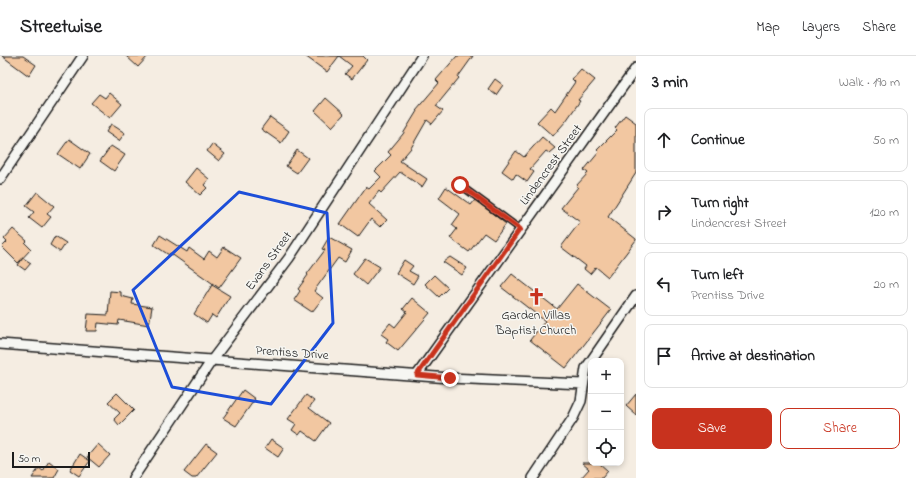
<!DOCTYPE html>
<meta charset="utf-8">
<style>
body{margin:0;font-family:"Indie Flower",sans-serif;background:#f6f6f6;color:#202124}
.controls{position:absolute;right:12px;bottom:12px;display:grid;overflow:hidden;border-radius:8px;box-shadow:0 2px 6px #0003}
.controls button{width:36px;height:36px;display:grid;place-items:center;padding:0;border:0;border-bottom:1px solid #e0e0e0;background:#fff;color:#202124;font:20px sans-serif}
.scale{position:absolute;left:12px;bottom:10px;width:78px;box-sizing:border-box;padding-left:4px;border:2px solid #1c1c1c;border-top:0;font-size:11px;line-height:14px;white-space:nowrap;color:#1c1c1c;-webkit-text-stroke:3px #f6f6f2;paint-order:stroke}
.stop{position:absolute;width:12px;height:12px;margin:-9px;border:3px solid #c8321e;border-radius:50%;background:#fff}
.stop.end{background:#c8321e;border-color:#fff;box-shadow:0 1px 4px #0008}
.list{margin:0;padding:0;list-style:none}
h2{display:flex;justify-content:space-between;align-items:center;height:52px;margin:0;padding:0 16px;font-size:17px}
h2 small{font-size:13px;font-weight:400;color:#757577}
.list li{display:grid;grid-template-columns:26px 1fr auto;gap:12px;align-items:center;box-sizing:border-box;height:64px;margin:0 8px 8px;padding:0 8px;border:1px solid #e0e0e0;border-radius:8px}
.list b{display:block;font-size:15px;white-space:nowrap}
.list p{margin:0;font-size:13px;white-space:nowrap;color:#757577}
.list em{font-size:13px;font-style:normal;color:#757577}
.actions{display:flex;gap:8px;padding:12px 16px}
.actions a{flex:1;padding:9px 0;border:1px solid #c8321e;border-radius:8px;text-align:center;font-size:14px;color:#c8321e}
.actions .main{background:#c8321e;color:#fff}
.icon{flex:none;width:22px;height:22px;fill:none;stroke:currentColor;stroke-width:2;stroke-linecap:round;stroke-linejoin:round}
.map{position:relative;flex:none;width:636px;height:422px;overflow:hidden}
header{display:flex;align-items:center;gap:24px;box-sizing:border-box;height:56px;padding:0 20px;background:#fff;border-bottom:1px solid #e0e0e0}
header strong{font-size:19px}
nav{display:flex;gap:22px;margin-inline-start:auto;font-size:14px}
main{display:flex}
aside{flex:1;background:#fff}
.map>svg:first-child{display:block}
</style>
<header>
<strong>Streetwise</strong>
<nav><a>Map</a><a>Layers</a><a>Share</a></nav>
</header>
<main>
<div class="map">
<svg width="636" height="422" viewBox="0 0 636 422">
<rect width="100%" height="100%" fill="#f5ede2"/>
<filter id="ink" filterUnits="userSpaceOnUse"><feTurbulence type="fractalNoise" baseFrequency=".025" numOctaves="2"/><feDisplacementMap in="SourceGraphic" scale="8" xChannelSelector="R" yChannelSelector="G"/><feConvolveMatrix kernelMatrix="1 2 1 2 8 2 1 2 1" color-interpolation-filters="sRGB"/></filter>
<g filter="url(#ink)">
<path fill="#f2c7a1" stroke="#1c1c1c" d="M2,0H23L36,9L29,20Z
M126,0H148L138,11Z
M305,0H339L327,16Z
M339,0H363L367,4L352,23L345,18L352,10Z
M457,0H473L458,21L459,22L436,50L443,55L432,68L427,64L411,92L400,105L427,123L422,131L400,116L381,137L379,135L369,148L387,164L380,171L371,163L358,181L340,168L366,131L369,133L381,121L375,115L391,99L388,96L403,78L417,55L416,54L439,27L436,24Z
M581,13L595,24L578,44L580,45L566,65L553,80L537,66L551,51L555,55L575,26L572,23Z
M495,23L503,29L496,39L488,33Z
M109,37L122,48L110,62L91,47L99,38L105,42Z
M326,42L344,58L332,71L315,55Z
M625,59L636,67V117L608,161L636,183V184L608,221L596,211L590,218L584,213L586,210L561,191L580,166L561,152L578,131L576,130L588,117L584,114L599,96L597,94L617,74L615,72Z
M270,61L289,75L281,87L261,73Z
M111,68L125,77L119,85L106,76Z
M542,81L555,92L549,97L546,95L530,113L534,116L527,126L516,118L513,123L502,115L516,95L524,101Z
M69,83L90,98L80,113L58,98Z
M212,88L225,98L219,105L207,95Z
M111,90L125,99L114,115L100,105Z
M297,94L308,102L297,117L286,110Z
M196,112L209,123L204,129L207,132L200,139L185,126Z
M446,131L471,149L475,144L506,168L494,184L484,177L469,196L450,182L457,173L452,169L460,158L439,142Z
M37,136L54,150L47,158L51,161L42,172L29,162L34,156L26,150Z
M13,173L27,185L25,187L31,193L18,207L2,191L7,186L4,183Z
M160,179L187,196L189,192L204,203L209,195L217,201L224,191L241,202L219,232L170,197L169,199L154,189Z
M55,180L66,187L60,196L50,189Z
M329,181L352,194L345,206L338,202L314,235L323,242L312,256L294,244L300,235L298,233L308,219L307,218L325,194L322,193Z
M450,201L467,212L462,219L443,206Z
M23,202L31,207L25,214L18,209Z
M365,202L380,211L366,229L353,218Z
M404,204L413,210L409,215L418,220L413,228L396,217Z
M512,218L557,253L577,228L611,254L566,312L530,284L545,265L501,231Z
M434,219L448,232L439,241L425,228Z
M212,229L230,240L216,262L212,259L207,267L194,258Z
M110,235L121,236V240L133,243L132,248L152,251L149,269L119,264L118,269L98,267L97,275H86L88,258L108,259Z
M412,242L430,257L398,295L386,286L388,283L381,278L390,267L395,271L407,256L403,253Z
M243,334L255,343L236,370L223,362Z
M117,337L134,354L119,369L114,363L120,357L108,346Z
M636,338V359L626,350Z
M306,339L314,345L309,352L329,367L316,385L302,375L299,379L292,374L296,368L288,363Z
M271,383L284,392L278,401L265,392Z
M98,388L110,399L99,411L87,401Z
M206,388L217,396L196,422H192L184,416Z
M80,398L90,405L79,420L70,414Z
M49,405L59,413L54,422H32L39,412L43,415Z
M582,407H599L608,415L602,422H581L589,413Z"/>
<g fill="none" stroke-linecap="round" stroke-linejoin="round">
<defs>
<path id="service" d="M460,129L520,173"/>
<path id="minor" d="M0,123L83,0
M0,288L449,322L583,328
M591,305L636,240
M417,319L636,12
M133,422L212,304L289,202L422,0
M533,422L573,362L581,345L586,312L591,305"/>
</defs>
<use href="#service" stroke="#1c1c1c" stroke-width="8"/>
<use href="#minor" stroke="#1c1c1c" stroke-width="12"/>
<use href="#service" stroke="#f6f6f2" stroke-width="4.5"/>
<use href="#minor" stroke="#f6f6f2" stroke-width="9"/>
</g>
</g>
<g fill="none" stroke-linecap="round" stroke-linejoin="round" filter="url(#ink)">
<path stroke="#c8321e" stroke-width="5" d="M450,322L417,319L520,173L460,129"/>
</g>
<path fill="none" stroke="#1d4ed8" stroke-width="3" stroke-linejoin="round" d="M239,136L327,157L333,267L271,348L172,331L133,234Z"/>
<defs>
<symbol id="church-bare" viewBox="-9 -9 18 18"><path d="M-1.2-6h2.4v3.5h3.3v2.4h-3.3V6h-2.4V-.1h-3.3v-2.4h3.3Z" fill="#c8321e" stroke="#f6f6f2" stroke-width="2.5" paint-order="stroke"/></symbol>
</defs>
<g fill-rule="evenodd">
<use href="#church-bare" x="524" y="228" width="25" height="25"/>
</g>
<g text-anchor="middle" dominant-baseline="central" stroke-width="3" stroke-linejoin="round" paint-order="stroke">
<g font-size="13" fill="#1c1c1c" stroke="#f6f6f2">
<text transform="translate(551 109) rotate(-54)">Lindencrest Street</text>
<text transform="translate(269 205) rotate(-54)">Evans Street</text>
<text transform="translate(292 297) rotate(4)">Prentiss Drive</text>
</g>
<g font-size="13" fill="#1c1c1c" stroke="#f6f6f2">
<text x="536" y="259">Garden Villas<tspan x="536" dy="15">Baptist Church</tspan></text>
</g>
</g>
</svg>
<div class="controls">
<button>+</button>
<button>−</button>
<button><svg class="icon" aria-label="locate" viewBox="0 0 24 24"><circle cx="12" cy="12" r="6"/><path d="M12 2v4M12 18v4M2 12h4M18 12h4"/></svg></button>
</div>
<div class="scale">50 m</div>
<div class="stop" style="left:460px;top:129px"></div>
<div class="stop end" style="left:450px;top:322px"></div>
</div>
<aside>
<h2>3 min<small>Walk · 190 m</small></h2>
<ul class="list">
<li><svg class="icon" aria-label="ahead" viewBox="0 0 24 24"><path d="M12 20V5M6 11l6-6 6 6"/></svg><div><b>Continue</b></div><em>50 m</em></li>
<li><svg class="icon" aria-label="right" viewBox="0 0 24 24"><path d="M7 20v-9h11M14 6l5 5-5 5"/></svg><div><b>Turn right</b><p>Lindencrest Street</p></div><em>120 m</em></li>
<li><svg class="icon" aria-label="left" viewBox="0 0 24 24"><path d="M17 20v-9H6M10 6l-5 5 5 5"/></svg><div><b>Turn left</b><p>Prentiss Drive</p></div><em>20 m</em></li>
<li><svg class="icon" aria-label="arrive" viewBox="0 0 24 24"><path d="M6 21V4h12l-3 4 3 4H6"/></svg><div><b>Arrive at destination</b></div></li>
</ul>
<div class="actions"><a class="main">Save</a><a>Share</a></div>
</aside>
</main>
